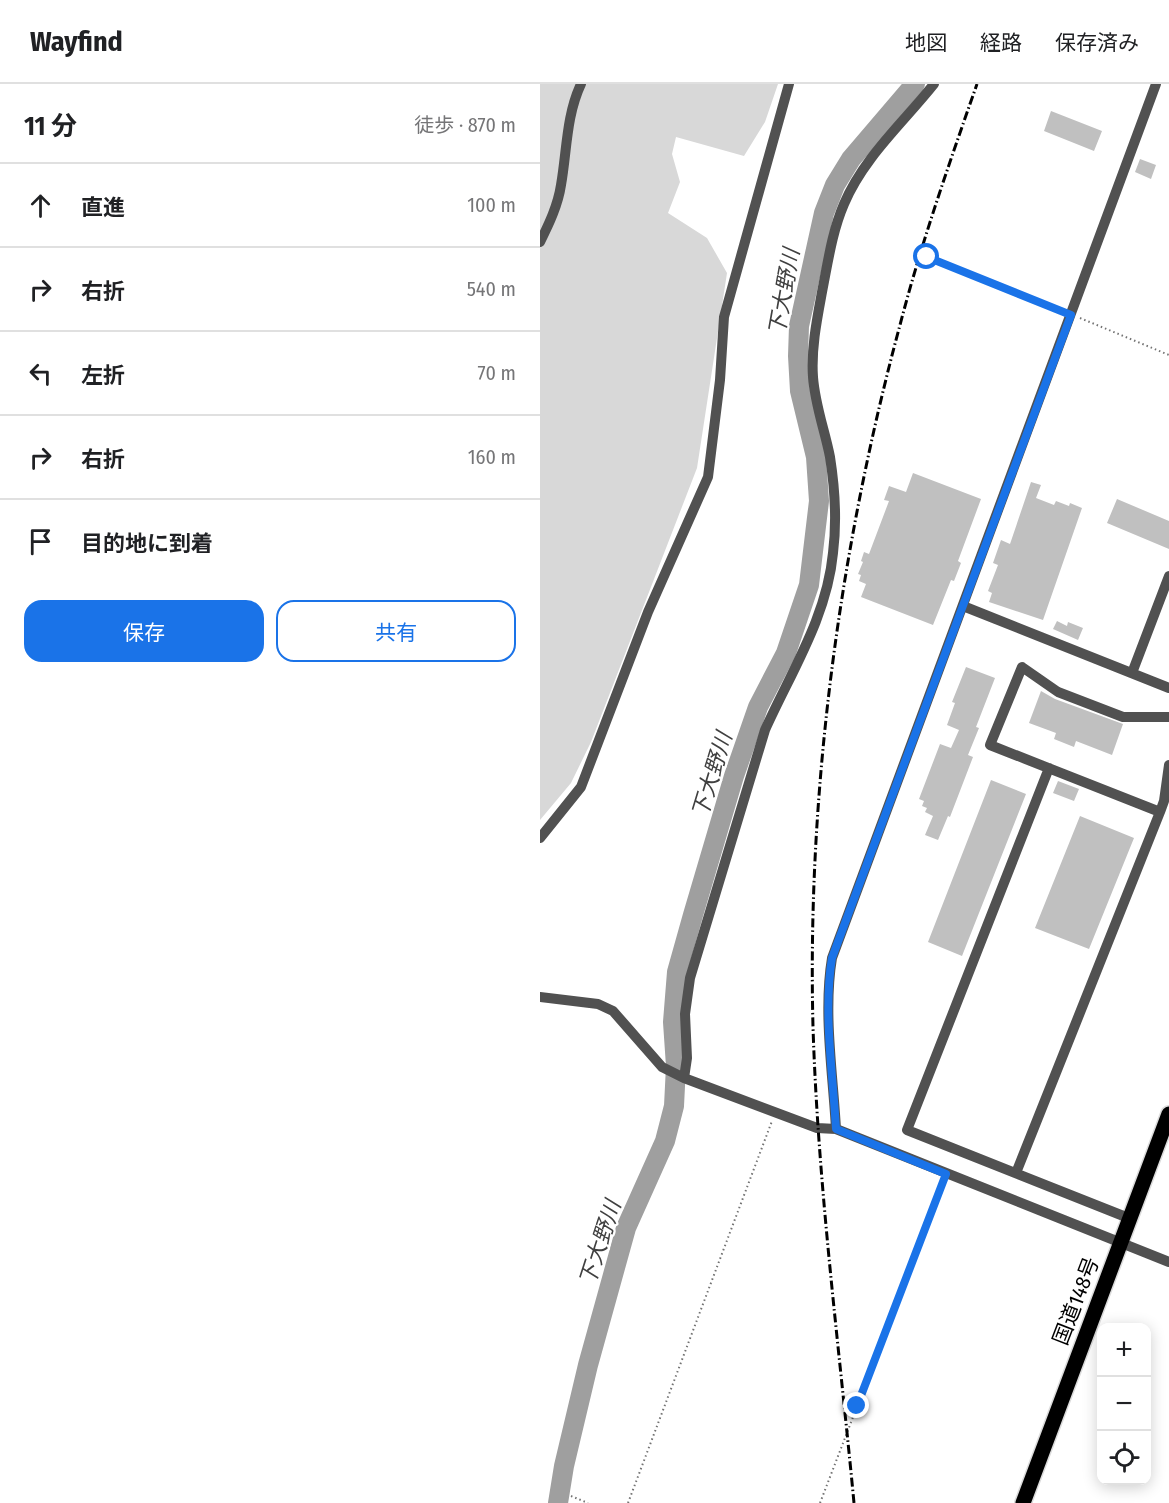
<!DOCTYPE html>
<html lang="ja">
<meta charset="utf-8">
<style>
body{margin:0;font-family:"Fira Sans Condensed","Noto Sans JP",sans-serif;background:#f2f2f2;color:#202124}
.controls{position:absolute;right:18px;bottom:18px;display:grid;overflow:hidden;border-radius:12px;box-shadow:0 3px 15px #0003}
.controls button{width:54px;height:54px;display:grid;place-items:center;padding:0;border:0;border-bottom:2px solid #e0e0e0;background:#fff;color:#202124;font:30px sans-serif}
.stop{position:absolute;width:18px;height:18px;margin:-14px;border:4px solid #1a73e8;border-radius:50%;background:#fff}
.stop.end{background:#1a73e8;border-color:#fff;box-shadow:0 2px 6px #0008}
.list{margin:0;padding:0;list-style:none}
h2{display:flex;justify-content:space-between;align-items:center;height:78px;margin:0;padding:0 24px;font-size:26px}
h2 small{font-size:20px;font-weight:400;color:#757577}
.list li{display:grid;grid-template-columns:39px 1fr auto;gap:18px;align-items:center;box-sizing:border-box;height:84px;padding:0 24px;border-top:2px solid #e0e0e0}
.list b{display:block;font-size:22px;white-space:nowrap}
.list em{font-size:20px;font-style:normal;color:#757577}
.actions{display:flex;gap:12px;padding:18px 24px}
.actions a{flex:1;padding:14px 0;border:2px solid #1a73e8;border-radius:18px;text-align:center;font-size:21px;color:#1a73e8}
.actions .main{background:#1a73e8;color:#fff}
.icon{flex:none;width:33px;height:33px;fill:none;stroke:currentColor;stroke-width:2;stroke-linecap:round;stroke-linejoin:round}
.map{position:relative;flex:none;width:629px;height:1419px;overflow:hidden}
header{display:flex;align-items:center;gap:36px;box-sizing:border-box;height:84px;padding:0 30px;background:#fff;border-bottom:2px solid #e0e0e0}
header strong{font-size:28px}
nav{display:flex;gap:33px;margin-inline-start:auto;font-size:21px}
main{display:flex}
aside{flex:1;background:#fff}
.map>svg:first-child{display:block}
</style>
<header>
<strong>Wayfind</strong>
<nav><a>地図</a><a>経路</a><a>保存済み</a></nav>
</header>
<main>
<aside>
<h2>11 分<small>徒歩 · 870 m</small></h2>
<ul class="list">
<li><svg class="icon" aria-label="ahead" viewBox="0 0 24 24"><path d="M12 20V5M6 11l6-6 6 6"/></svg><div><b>直進</b></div><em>100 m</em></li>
<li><svg class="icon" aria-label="right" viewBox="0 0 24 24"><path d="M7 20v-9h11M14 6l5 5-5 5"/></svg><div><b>右折</b></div><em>540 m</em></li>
<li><svg class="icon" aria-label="left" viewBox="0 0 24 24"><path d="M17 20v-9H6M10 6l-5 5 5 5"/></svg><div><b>左折</b></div><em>70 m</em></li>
<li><svg class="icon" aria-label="right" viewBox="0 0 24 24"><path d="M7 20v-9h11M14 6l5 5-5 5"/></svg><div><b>右折</b></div><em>160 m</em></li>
<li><svg class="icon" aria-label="arrive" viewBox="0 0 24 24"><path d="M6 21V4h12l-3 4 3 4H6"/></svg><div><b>目的地に到着</b></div></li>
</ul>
<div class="actions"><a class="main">保存</a><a>共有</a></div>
</aside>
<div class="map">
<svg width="629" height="1419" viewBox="0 0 629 1419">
<rect width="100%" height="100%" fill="#fff"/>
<path fill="#d8d8d8" d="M0,0H238L225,38L204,72L136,53L132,70L140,98L128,129L167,154L187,189L157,384L51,658L31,699L0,736Z"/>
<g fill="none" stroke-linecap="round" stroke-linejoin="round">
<path stroke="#9f9f9f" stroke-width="20" d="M18,1419L24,1382L48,1281L86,1144L125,1057L134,1022L136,982L133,938L137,888L153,831L194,692L218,623L246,569L269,501L279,417L276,373L260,307L258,272L259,242L284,129L295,101L311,75L375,0"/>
</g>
<path fill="#c0c0c0" d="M511,27L562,47L554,67L504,47Z
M600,75L616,81L611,95L595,88Z
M373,389L441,415L418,477L421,479L414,497L411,496L393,541L321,513L326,500L319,497L321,491L318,490L323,478L321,477L324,468L329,470L349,417L344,416L349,402L366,408Z
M491,398L501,401L496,414L514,421L516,417L529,422L530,419L542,424L503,536L449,518L452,509L448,507L458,481L453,479L461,456L470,460Z
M577,415L629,437V465L567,439Z
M517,537L527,542L528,538L543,544L538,556L513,545Z
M426,583L455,594L436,643L439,644L428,671L433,673L410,733L408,732L398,756L385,751L393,732L385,728L387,724L382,722L384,717L379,715L400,660L411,664L419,646L407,641L415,619L412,618Z
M501,607L515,615L583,640L572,671L536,657L534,663L514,655L516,649L489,639Z
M451,696L486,710L422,872L388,858Z
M518,697L539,705L534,717L513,709Z
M540,732L594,754L549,865L495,844Z"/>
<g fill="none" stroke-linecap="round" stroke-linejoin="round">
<defs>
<path id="highway" d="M483,1419L629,1030"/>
</defs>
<use href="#highway" stroke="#dbdbdb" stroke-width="18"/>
<path stroke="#737373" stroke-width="2" stroke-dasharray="1.5 3" stroke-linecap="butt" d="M387,173L521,227
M540,234L629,271
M31,1412L48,1419
M88,1419L232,1037
M280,1419L403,1099"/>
<path stroke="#515151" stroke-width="10" d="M0,158C9,140 18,121 21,101C27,67 26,32 41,0
M423,522L629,604
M592,589L629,492
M509,684L367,1046L591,1135
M620,728L450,661L482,583L518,608L583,633H629
M0,754L41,703L108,528L168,393L180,296L184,233L249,0
M0,913L58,920L73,927L122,983L144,994L277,1044L296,1045L629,1178
M144,994L147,974L145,930L150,894L225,646C251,588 287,533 293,469C297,437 295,405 290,373C285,347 275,321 273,293C271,265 277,235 282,208C288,178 292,148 304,120C324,73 363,39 394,0
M296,1045C293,990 283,928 292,874L616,0
M476,1089L620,728L624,717L629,681"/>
<use href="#highway" stroke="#000" stroke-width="15"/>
<path stroke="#000" stroke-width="3" stroke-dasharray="9 3 1.5 3" stroke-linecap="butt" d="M314,1419C299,1261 278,1102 273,943C267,709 299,467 360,241C381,160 409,80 437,0"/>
</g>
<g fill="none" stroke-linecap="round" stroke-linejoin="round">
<path stroke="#1a73e8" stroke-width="8" d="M317,1322L406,1090L296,1045C293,990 283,928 292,874L531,231L387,173"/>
</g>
<g text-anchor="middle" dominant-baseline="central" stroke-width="4.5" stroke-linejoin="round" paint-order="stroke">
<g font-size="21" fill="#000" stroke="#fff">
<text transform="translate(536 1217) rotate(-69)">国道148号</text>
</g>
<g font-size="22" font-style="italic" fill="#404040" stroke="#fff">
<text transform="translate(244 208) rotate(-80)">下大野川</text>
<text transform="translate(172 691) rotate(-73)">下大野川</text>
<text transform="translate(60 1159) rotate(-72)">下大野川</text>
</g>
</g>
</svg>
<div class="controls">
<button>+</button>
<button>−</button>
<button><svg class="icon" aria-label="locate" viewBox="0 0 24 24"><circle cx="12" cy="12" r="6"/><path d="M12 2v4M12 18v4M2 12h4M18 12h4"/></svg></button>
</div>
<div class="stop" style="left:387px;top:173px"></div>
<div class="stop end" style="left:317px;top:1322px"></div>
</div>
</main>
